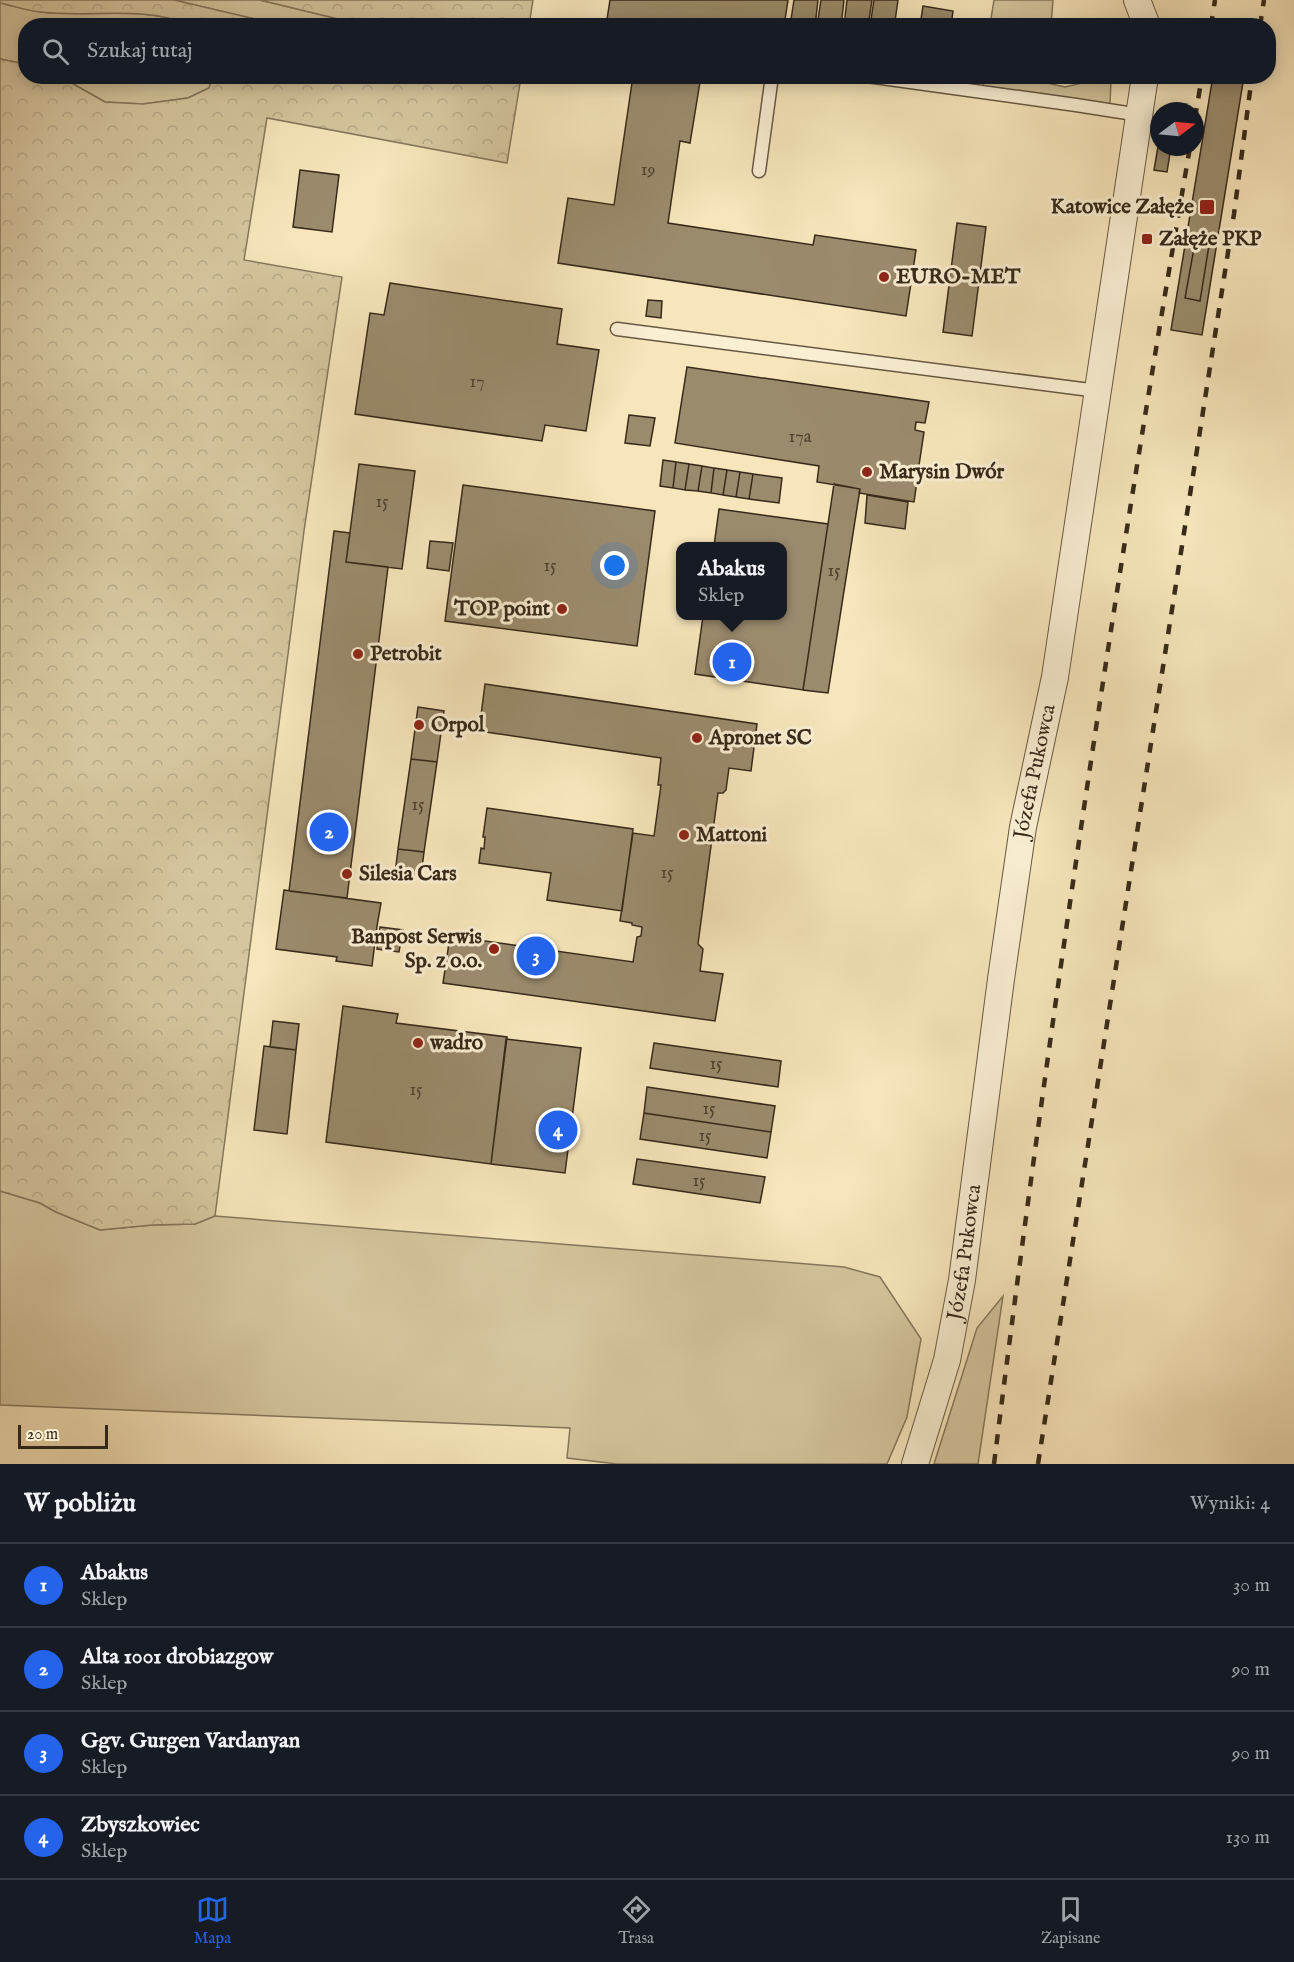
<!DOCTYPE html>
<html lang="pl">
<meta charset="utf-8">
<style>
body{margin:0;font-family:"IM FELL English",serif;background:#242831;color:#f1f3f6}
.compass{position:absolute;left:1150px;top:102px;width:54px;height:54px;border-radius:50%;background:#171b24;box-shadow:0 3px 15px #0003;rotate:74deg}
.scale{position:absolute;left:18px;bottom:15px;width:90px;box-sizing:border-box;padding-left:6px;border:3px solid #372919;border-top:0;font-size:16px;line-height:21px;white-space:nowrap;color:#372919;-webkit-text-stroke:4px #faefd3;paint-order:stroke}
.you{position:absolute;left:615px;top:566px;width:21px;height:21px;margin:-15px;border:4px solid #fff;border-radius:50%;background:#1a73e8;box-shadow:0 0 0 9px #1a73e833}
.badge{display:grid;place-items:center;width:39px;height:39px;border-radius:50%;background:#2563eb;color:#fff;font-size:20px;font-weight:700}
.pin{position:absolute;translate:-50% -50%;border:3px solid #fff;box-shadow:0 2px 6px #0006}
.popup{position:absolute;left:676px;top:542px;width:111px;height:78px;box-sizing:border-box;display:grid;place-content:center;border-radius:12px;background:#171b24;filter:drop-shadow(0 2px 4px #0005);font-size:20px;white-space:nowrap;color:#9ea1a6}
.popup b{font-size:22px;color:#f1f3f6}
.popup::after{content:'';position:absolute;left:50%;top:100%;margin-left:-12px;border:12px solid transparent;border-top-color:#171b24}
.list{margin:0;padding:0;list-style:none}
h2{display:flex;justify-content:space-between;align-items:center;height:78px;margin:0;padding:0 24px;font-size:26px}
h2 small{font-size:20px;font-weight:400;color:#9ea1a6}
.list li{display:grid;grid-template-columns:39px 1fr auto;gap:18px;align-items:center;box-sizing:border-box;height:84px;padding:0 24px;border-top:2px solid #363941}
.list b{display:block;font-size:22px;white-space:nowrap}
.list p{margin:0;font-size:20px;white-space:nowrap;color:#9ea1a6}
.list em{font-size:20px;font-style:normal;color:#9ea1a6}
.icon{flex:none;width:33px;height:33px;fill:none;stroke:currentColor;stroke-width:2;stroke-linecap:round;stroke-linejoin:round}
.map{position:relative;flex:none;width:1294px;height:1464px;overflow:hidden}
.search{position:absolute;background:#171b24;box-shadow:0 3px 15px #0003;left:18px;right:18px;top:18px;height:66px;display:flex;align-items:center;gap:15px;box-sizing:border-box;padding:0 21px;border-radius:24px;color:#9ea1a6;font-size:22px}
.sheet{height:414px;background:#171b24}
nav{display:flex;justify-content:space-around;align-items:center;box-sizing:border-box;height:84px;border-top:2px solid #363941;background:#171b24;font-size:16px;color:#9ea1a6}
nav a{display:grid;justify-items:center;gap:3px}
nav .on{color:#2563eb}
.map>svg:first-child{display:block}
</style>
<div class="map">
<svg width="1294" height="1464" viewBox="0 0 1294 1464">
<defs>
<pattern id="forest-crowns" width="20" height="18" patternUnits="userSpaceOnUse" patternTransform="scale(1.5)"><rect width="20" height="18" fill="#d6c69f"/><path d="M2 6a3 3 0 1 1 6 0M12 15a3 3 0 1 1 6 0" fill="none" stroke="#b8aa88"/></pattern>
</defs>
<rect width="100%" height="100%" fill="#f7e6bb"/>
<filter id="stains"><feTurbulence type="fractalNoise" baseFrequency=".00333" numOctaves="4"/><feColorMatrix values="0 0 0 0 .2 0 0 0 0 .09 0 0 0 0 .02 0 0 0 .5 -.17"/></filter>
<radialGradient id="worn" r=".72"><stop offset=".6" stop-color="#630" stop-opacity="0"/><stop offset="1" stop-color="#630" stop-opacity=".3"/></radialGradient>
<path fill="#d6c69f" stroke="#86785c" stroke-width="1.5" d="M174,0H260L363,25H280Z
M994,0H1053L1051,25H990Z
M0,3C14,6 28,11 41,12C90,18 144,5 190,25L26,26L25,64L0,59Z
M984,76L1048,77L1047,83L1065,87L1095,80L1111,81L1110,104L983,86Z
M61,77H213L209,88L188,98L143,104L105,102Z
M0,1191L40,1203L56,1212L100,1230L152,1225L195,1224L215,1216L844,1267L880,1277L921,1339L907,1417L887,1464H617L567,1458L570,1428L0,1405Z
M1003,1296L978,1464H934L977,1328Z"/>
<path fill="url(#forest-crowns)" stroke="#86785c" stroke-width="1.5" d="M0,0H174L280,25H190C144,5 90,18 41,12C28,11 14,6 0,3Z
M260,0H533L529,25H363Z
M0,59L25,64L26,76L61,77L105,102L143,104L188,98L209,88L213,77H521L507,163L267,118L244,260L342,277L304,531L215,1216L195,1224L152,1225L100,1230L56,1212L40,1203L0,1191Z"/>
<path fill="#9b8b6d" stroke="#372919" stroke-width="1.5" d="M610,0H788L784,26H606Z
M794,0H818L815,26H790Z
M821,0H844L841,26H817Z
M847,0H872L868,26H844Z
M874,0H898L895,21L905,22V26H870Z
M923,6L953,11L951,26H920Z
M633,76H701L690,143L680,141L668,223L813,245L815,235L916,250L906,316L558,263L568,198L614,205Z
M1213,76H1244L1202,335L1171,330Z
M1165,107L1177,108V111H1164Z
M1159,141V147H1171L1167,172L1154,170Z
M300,170L339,175L332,232L293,227Z
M957,223L986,227L972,336L943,332Z
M1196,237L1210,239L1200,301L1185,298Z
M390,283L562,309L557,344L599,350L586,431L545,425L542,441L355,414L370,313L384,315Z
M648,300L662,301L661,318L646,316Z
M687,367L929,402L925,423L916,422L915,430L924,432L918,472L909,471V479L917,481L914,502L859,493L860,489L817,482L819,466L675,443Z
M629,415L655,418L650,446L625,443Z
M663,460L676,462L673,488L660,486Z
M676,462L689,464L685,490L673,488Z
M359,464L415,471L402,569L346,562Z
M689,464L702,466L698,491L685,490Z
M702,466L714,468L711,493L698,491Z
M714,468L727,470L723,495L711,493Z
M727,470L740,472L736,497L723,495Z
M740,472L753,474L749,499L736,497Z
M753,474L782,478L779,503L749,499Z
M834,484L860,489L828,693L803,690Z
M463,485L655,511L637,646L445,621Z
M867,495L908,502L905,529L865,523Z
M719,509L828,524L803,690L695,674L703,616H783V546H714Z
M334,531L350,533L346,562L388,567L347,898L289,891Z
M430,541L453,543L449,571L427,568Z
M485,684L757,724L751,771L729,768L726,790L723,793H718L698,944L703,949L700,971L723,974L715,1021L443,983L450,936L633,962L637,937L641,936L642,927L632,925V923L620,921L633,833L654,836L661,785H658L661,758L479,731Z
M418,707L444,711L437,762L411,759Z
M411,759L437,762L424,852L398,849Z
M487,808L633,829L622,911L547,900L551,873L479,863L481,848L484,849L485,837H483Z
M398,849L424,852L421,877L395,874Z
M284,890L381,903L377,926L372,966L336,961L337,957L276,949Z
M380,927L403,930L399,952L377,949Z
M343,1006L398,1014L396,1023L507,1037L491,1164L326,1142Z
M273,1021L299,1024L296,1050L270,1047Z
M506,1039L581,1048L565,1173L491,1164Z
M654,1043L781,1061L778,1087L650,1068Z
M264,1046L296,1050L287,1134L254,1130Z
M647,1087L775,1106L771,1132L644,1113Z
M644,1113L771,1132L767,1158L640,1139Z
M637,1159L765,1177L760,1203L633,1184Z"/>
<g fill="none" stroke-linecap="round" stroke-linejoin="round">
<defs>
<path id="service" d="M867,76L1076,105L1140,115
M759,171L772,76
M617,329L1098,391"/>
<g id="minor">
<path d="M1137,0L1147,26"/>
<path id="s1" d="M915,1464L947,1360L962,1280L1001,979L1023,827L1055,677L1145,76"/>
</g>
</defs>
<use href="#service" stroke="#675842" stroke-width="15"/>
<use href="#minor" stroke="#675842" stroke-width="28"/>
<use href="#service" stroke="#faefd3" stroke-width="12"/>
<use href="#minor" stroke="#faefd3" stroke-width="26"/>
<path stroke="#372919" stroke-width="4.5" stroke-dasharray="10 10" stroke-linecap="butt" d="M1211,26L1215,0
M1260,26L1264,0
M1195,118L1202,76
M994,1464C1049,1024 1115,584 1190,147
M1038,1464L1234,214L1252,76"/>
</g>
<g fill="#8f2418" stroke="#faefd3" stroke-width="2">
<rect x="1199" y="199" width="16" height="16" rx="3"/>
<rect x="1141" y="233" width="12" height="12" rx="3"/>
<circle cx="884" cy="277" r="6"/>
<circle cx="867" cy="472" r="6"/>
<circle cx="562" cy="609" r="6"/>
<circle cx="358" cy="654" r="6"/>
<circle cx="419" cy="725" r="6"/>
<circle cx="697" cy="738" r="6"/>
<circle cx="684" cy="835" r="6"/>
<circle cx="347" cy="874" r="6"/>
<circle cx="494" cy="949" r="6"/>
<circle cx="418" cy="1043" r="6"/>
</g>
<g text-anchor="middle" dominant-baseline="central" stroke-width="6" stroke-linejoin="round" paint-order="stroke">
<g font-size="18" fill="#50422e">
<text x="648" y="170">19</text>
<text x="477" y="382">17</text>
<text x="800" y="437">17a</text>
<text x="382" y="502">15</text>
<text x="550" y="566">15</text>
<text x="834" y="571">15</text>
<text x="418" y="805">15</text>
<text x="667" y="873">15</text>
<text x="716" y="1064">15</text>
<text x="416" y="1090">15</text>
<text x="709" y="1109">15</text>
<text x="705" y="1136">15</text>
<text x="699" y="1181">15</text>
</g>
<g font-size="21" font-weight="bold" fill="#372919" stroke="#faefd3" text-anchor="start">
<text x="1194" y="207" text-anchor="end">Katowice Załęże</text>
<text x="1159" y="239">Załęże PKP</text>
<text x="896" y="277">EURO-MET</text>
<text x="879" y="472">Marysin Dwór</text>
<text x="550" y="609" text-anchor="end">TOP point</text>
<text x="370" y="654">Petrobit</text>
<text x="431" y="725">Orpol</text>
<text x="709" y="738">Apronet SC</text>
<text x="696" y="835">Mattoni</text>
<text x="359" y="874">Silesia Cars</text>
<text x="482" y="937" text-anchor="end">Banpost Serwis<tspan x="482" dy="24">Sp. z o.o.</tspan></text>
<text x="430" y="1043">wadro</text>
</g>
<g font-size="21" fill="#372919" stroke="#faefd3">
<text stroke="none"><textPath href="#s1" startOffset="704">Józefa Pukowca</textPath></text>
<text stroke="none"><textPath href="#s1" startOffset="218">Józefa Pukowca</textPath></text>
</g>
</g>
<rect width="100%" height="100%" filter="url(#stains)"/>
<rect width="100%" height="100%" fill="url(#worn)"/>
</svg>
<svg class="compass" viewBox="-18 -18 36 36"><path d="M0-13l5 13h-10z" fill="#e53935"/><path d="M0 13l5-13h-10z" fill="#9ea1a6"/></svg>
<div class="scale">20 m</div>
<div class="you"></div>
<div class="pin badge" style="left:732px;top:662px">1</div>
<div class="popup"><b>Abakus</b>Sklep</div>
<div class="pin badge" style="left:329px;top:832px">2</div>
<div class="pin badge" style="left:536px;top:956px">3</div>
<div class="pin badge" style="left:558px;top:1130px">4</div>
<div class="search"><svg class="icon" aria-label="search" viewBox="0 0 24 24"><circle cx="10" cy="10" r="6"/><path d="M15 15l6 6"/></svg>Szukaj tutaj</div>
</div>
<section class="sheet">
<h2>W pobliżu<small>Wyniki: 4</small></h2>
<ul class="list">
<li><span class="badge">1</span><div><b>Abakus</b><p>Sklep</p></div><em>30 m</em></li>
<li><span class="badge">2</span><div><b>Alta 1001 drobiazgow</b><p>Sklep</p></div><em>90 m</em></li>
<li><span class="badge">3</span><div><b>Ggv. Gurgen Vardanyan</b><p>Sklep</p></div><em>90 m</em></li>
<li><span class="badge">4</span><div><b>Zbyszkowiec</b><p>Sklep</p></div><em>130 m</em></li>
</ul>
</section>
<nav>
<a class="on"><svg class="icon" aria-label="map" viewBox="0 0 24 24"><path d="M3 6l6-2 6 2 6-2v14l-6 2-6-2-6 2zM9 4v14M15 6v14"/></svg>Mapa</a>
<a><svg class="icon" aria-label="directions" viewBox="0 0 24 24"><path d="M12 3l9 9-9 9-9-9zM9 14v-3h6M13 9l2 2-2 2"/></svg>Trasa</a>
<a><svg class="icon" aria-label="saved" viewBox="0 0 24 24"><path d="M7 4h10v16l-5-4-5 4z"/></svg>Zapisane</a>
</nav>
